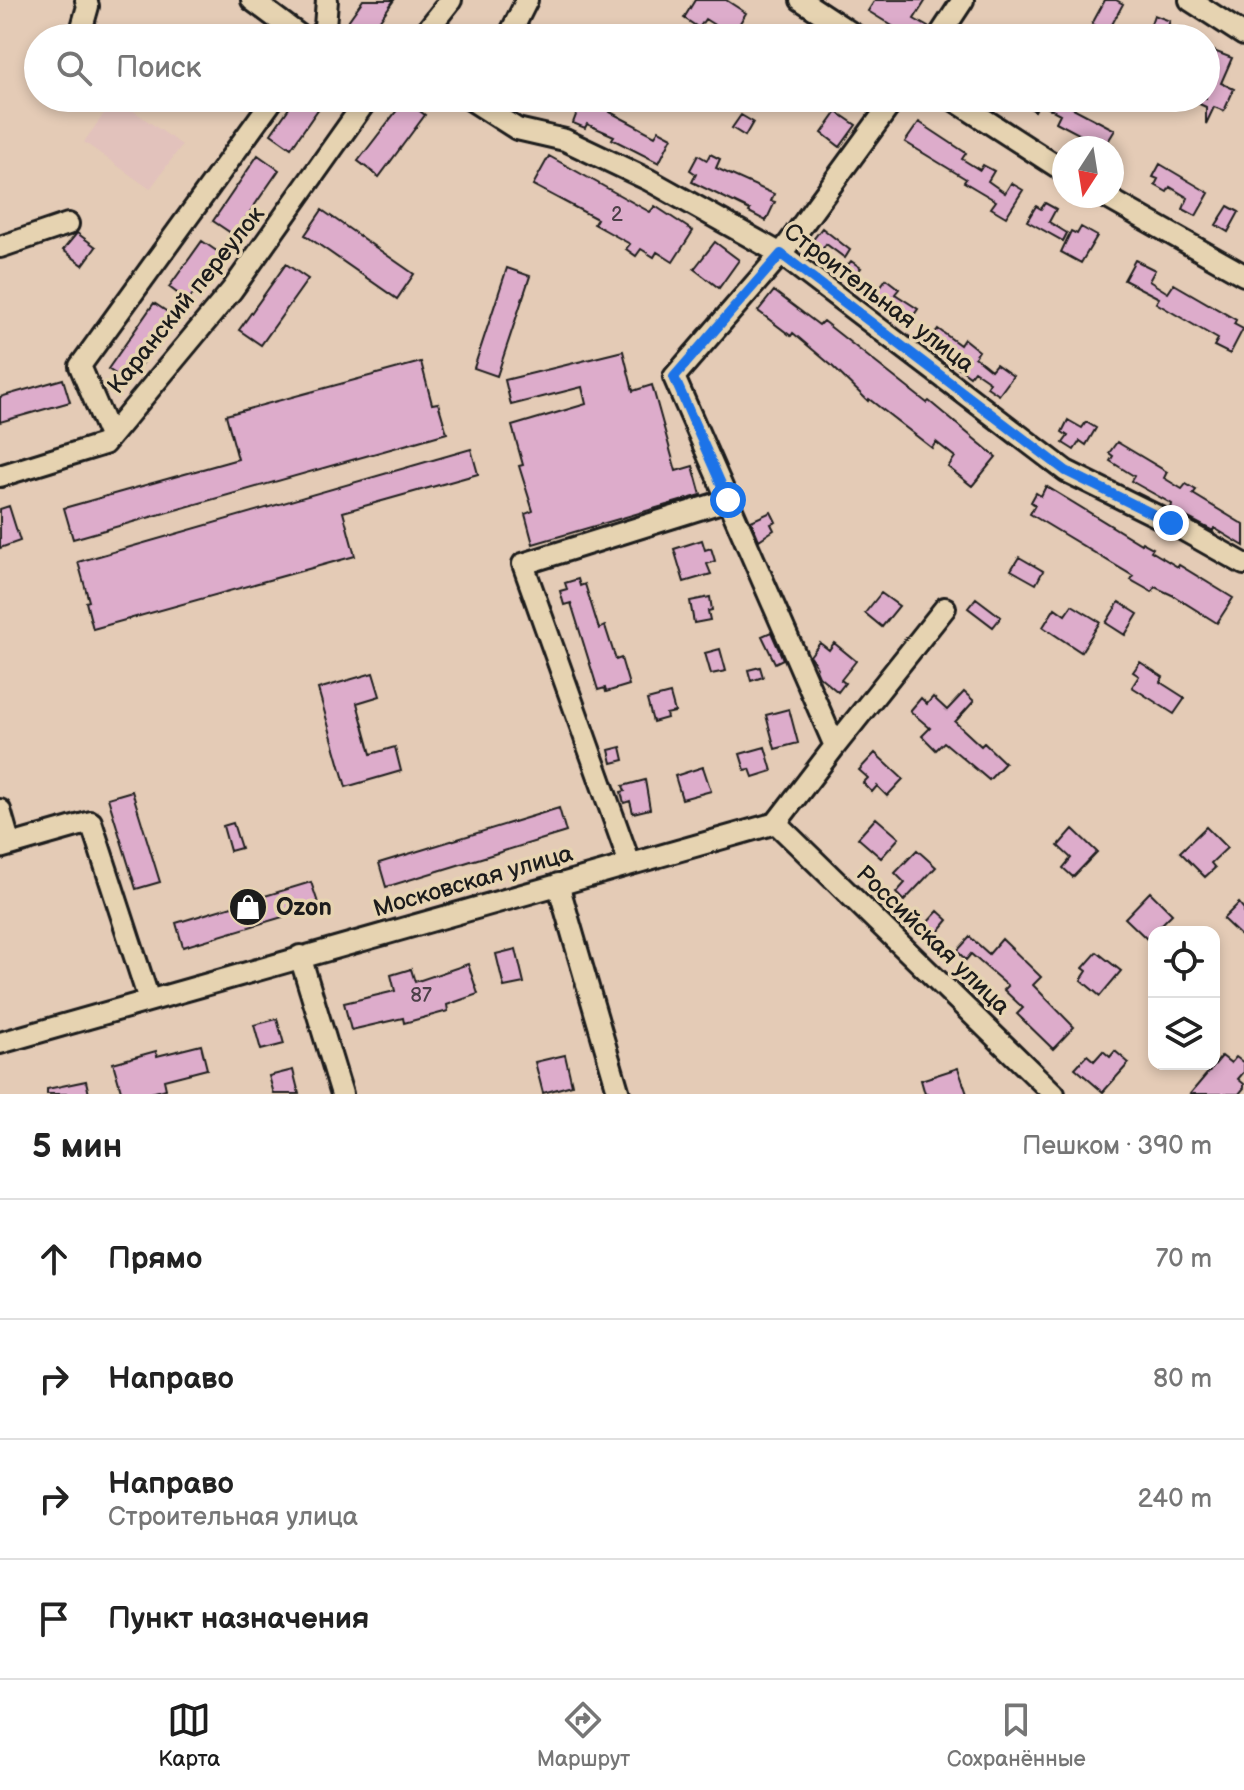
<!DOCTYPE html>
<html lang="ru">
<meta charset="utf-8">
<style>
body{margin:0;font-family:"Balsamiq Sans",sans-serif;background:#f6f6f6;color:#222}
.controls{position:absolute;right:24px;bottom:24px;display:grid;overflow:hidden;border-radius:16px;box-shadow:0 4px 12px #0003}
.controls button{width:72px;height:72px;display:grid;place-items:center;padding:0;border:0;border-bottom:2px solid #e0e0e0;background:#fff;color:#222;font:40px sans-serif}
.compass{position:absolute;left:1052px;top:136px;width:72px;height:72px;border-radius:50%;background:#fff;box-shadow:0 4px 12px #0003;rotate:192deg}
.stop{position:absolute;width:24px;height:24px;margin:-18px;border:6px solid #1a73e8;border-radius:50%;background:#fff}
.stop.end{background:#1a73e8;border-color:#fff;box-shadow:0 2px 8px #0008}
.list{margin:0;padding:0;list-style:none}
h2{display:flex;justify-content:space-between;align-items:center;height:104px;margin:0;padding:0 32px;font-size:34px}
h2 small{font-size:26px;font-weight:400;color:#767676}
.list li{display:grid;grid-template-columns:52px 1fr auto;gap:24px;align-items:center;box-sizing:border-box;height:120px;padding:0 32px;border-top:2px solid #e0e0e0}
.list b{display:block;font-size:30px;white-space:nowrap}
.list p{margin:0;font-size:26px;white-space:nowrap;color:#767676}
.list em{font-size:26px;font-style:normal;color:#767676}
.icon{flex:none;width:44px;height:44px;fill:none;stroke:currentColor;stroke-width:2;stroke-linecap:round;stroke-linejoin:round}
.map{position:relative;flex:none;width:1244px;height:1094px;overflow:hidden}
.search{position:absolute;background:#fff;box-shadow:0 4px 12px #0003;left:24px;right:24px;top:24px;height:88px;display:flex;align-items:center;gap:20px;box-sizing:border-box;padding:0 28px;border-radius:44px;color:#767676;font-size:30px}
.sheet{height:584px;background:#fff}
nav{display:flex;justify-content:space-around;align-items:center;box-sizing:border-box;height:112px;border-top:2px solid #e0e0e0;background:#fff;font-size:22px;color:#767676}
nav a{display:grid;justify-items:center;gap:4px}
nav .on{color:#1c1c1c}
.map>svg:first-child{display:block}
</style>
<div class="map">
<svg width="1244" height="1094" viewBox="0 0 1244 1094">
<rect width="100%" height="100%" fill="#e4cbb6"/>
<filter id="ink" filterUnits="userSpaceOnUse"><feTurbulence type="fractalNoise" baseFrequency=".0125" numOctaves="2"/><feDisplacementMap in="SourceGraphic" scale="16" xChannelSelector="R" yChannelSelector="G"/><feConvolveMatrix kernelMatrix="1 2 1 2 8 2 1 2 1" color-interpolation-filters="sRGB"/></filter>
<g filter="url(#ink)">
<path fill="#e2c2bc" d="M115,98L182,145L150,189L84,142Z"/>
<path fill="#ddaccb" stroke="#1c1c1c" stroke-width="2" d="M363,0H394L367,38H336Z
M695,0H726L746,13L732,36L705,19L699,28L684,18Z
M875,0H926L914,19L928,27L921,38H912L868,11Z
M1105,0H1116L1123,4L1108,32L1092,24Z
M1154,15L1170,21L1163,38H1146Z
M1206,48L1232,58L1221,83L1234,89L1224,111L1214,107L1206,124V107L1186,98H1206Z
M296,98H326L291,148L271,134Z
M558,98H605L604,101L613,105L610,112L655,136L659,130L672,137L659,163L612,139L614,136L587,124L585,128L573,123L579,107Z
M1013,98H1063L1069,102L1067,105L1115,130L1104,148H1096L1079,138L1081,135L1056,122L1060,114L1039,103L1035,111Z
M405,100L425,115L379,177L358,161Z
M837,112L856,125L840,147L822,133Z
M741,115L753,122L745,136L732,128Z
M919,122L966,153L962,159L980,170L983,165L994,171L988,181L1005,193L1011,183L1023,190L1006,217L991,208L996,201L964,182L966,179L905,142Z
M710,154L720,159L716,168L774,194L771,201L775,202L766,221L749,212L750,210L692,182L696,174L690,170L698,155L707,160Z
M258,155L279,170L234,235L213,221Z
M549,156L650,212L655,206L693,231L673,262L657,252L654,257L641,249L636,256L626,249L630,244L594,224L597,219L533,185Z
M1160,164L1209,193L1196,216L1183,209L1188,198L1170,187L1167,192L1155,185L1158,179L1153,177Z
M1045,203L1056,209L1049,222L1067,233L1063,241L1027,221L1036,206L1041,209Z
M1228,206L1239,212L1228,232L1216,225Z
M322,210L414,274L397,299L305,235Z
M1081,227L1097,236L1081,263L1061,252L1071,231L1077,234Z
M822,228L850,250L845,258L826,244L817,257L806,249Z
M77,233L96,247L83,265L63,250Z
M202,241L221,254L188,301L169,287Z
M715,242L739,260L719,288L694,269Z
M1135,260L1155,270L1149,281L1168,293L1174,284L1236,320L1234,324L1243,329L1230,354L1214,346L1218,339L1156,303L1159,298L1124,280Z
M851,261L861,268L851,279L842,272Z
M286,264L308,279L261,345L239,330Z
M507,268L530,276L497,376L474,368Z
M886,279L899,289L895,294L918,309L906,326L872,298Z
M774,291L819,325L823,321L927,403L929,401L996,457L972,486L948,467L955,457L936,442L932,448L869,399L868,401L831,365L793,333L791,336L758,311Z
M154,303L175,317L129,383L108,369Z
M938,329L960,345L964,339L979,351L975,357L991,370L996,364L1013,376L999,395L987,387L990,382L974,371L970,376L927,344Z
M623,351L633,391L652,385L676,471L693,466L701,495L533,544L525,514L533,511L519,466L523,465L512,426L586,404L582,387L511,405L505,380Z
M421,362L432,404L438,403L447,433L73,539L64,508L238,459L226,415Z
M63,379L70,402L0,422V397Z
M1068,420L1082,428L1086,422L1096,428L1086,445L1080,441L1074,450L1063,443L1068,436L1062,432Z
M1117,442L1167,472L1164,478L1182,489L1186,484L1196,490L1193,494L1244,525V546L1214,528L1213,531L1171,509L1172,504L1131,481L1134,476L1110,461L1113,456L1109,453Z
M471,449L478,474L343,512L355,556L93,629L86,602L89,601L78,562Z
M1046,486L1141,544L1142,542L1153,548L1151,551L1178,567L1179,565L1233,598L1217,623L1172,595L1155,587L1152,592L1131,580L1133,576L1030,514L1035,505L1031,502L1036,493L1041,496Z
M9,506L20,541L0,548V509Z
M771,512L776,522L771,524L774,530L759,540L751,521Z
M702,540L705,550L711,548L715,561L707,564L711,574L684,582L674,549Z
M1019,557L1043,571L1036,584L1011,570Z
M578,579L580,586L585,584L599,629L605,626L616,660L621,658L629,685L606,692L605,688L598,690L571,603L564,605L560,591L567,589L565,583Z
M881,593L899,606L882,627L865,613Z
M710,597L712,610L708,611L710,620L694,623L690,601Z
M976,598L1001,617L993,627L968,608Z
M1119,602L1138,614L1125,635L1106,623Z
M1072,605L1100,622L1081,652L1043,627L1055,608L1065,615Z
M771,632L783,659L775,663L762,636Z
M820,643L829,650L834,643L856,661L841,680L845,683L838,692L819,676L816,669L817,667L810,656Z
M720,649L726,671L711,674L705,653Z
M1140,662L1163,677L1160,682L1185,698L1174,714L1132,687L1139,676L1133,672Z
M760,667L763,677L751,681L748,670Z
M373,673L380,696L357,703L371,754L395,747L401,771L346,787L318,689Z
M964,692L974,701L955,722L981,746L984,743L1005,763L989,780L944,742L936,750L922,736L930,728L910,711L921,698L927,704L933,697L947,710Z
M670,694L675,712L666,714L667,718L653,722L647,700Z
M789,709L798,743L775,749L766,715Z
M621,747L624,760L612,763L609,750Z
M765,747L772,771L753,777L750,769L745,770L740,754Z
M875,753L903,779L887,796L877,786L872,792L863,783L868,778L859,770Z
M703,767L711,791L682,799L675,776Z
M645,780L650,809L633,813L630,801L624,803L621,792L625,791L623,786Z
M132,791L160,882L136,889L108,798Z
M559,808L566,832L386,887L379,863Z
M876,818L899,838L881,858L858,838Z
M233,823L241,848L230,851L223,826Z
M1206,827L1227,848L1211,863L1215,868L1205,877L1180,852Z
M1073,829L1097,852L1073,877L1063,868L1071,858L1058,846Z
M917,850L936,867L904,901L896,893L905,883L895,873Z
M311,882L319,906L183,947L176,923Z
M1150,892L1172,914L1147,939L1125,918Z
M1239,903L1244,909V939L1223,919Z
M938,911L948,920L938,932L927,923Z
M970,937L989,954L1002,939L1041,977L1033,985L1074,1027L1053,1049L1017,1014L1023,1008L1004,990L1008,986L971,954L966,960L957,951Z
M516,949L524,983L504,987L496,954Z
M1097,952L1121,971L1100,996L1081,980L1087,971L1083,968Z
M468,964L478,994L447,1005L448,1011L404,1023L403,1018L351,1030L344,1003L395,991L391,975L411,969L415,982Z
M277,1019L284,1044L261,1050L254,1025Z
M201,1045L207,1069L164,1080L166,1089L147,1094H122L113,1063L156,1051L157,1056Z
M1103,1051L1110,1057L1115,1051L1129,1063L1103,1092L1075,1068L1087,1055L1094,1061Z
M565,1055L572,1085L543,1093L535,1062Z
M1222,1056L1231,1063L1236,1057L1244,1063V1072L1238,1079L1244,1084V1088L1239,1094H1190Z
M958,1068L967,1094H925L921,1080Z
M293,1070L299,1094H274L269,1076Z
M86,1081L89,1094H47V1089Z"/>
<g fill="none" stroke-linecap="round" stroke-linejoin="round">
<defs>
<path id="minor" d="M252,0L303,38
M801,0L859,38
M1190,0L1244,35
M81,31L88,6L86,0
M317,38L325,27L327,0
M421,38L451,0
M508,38L527,0
M938,38L963,0
M951,98L1064,171
M470,99L517,129L565,140L649,180L781,254L1066,471L1171,523L1244,564
M1104,196L1244,275
M0,247L68,224
M110,436L80,366L274,98
M0,476L104,444L232,290L368,98
M835,746L945,608
M0,810L10,845
M776,823L835,746L674,377L781,254L895,98
M776,823L1054,1094
M0,848L91,822L149,1000
M630,864L523,564L728,500
M558,884L619,1094
M300,956L342,1094
M0,1043L776,823"/>
</defs>
<use href="#minor" stroke="#1c1c1c" stroke-width="26"/>
<use href="#minor" stroke="#e6d3b1" stroke-width="20"/>
</g>
</g>
<g fill="none" stroke-linecap="round" stroke-linejoin="round" filter="url(#ink)">
<path stroke="#1a73e8" stroke-width="10" d="M728,500L674,377L781,254L1066,471L1171,523"/>
</g>
<defs>
<symbol id="shop-disc" viewBox="-11 -11 22 22"><circle r="9.5" fill="#1c1c1c" stroke="#e6d3b1"/><path d="M-5-2.5h2.3a2.7 3.5 0 0 1 5.4 0H5L5.5 6h-11ZM-1.5-2.5h3a1.5 2.3 0 0 0-3 0Z" fill="#fff"/></symbol>
</defs>
<g fill-rule="evenodd">
<use href="#shop-disc" x="226" y="885" width="44" height="44"/>
</g>
<g text-anchor="middle" dominant-baseline="central" stroke-width="7" stroke-linejoin="round" paint-order="stroke">
<g font-size="20" fill="#4c4048">
<text x="617" y="215">2</text>
<text x="421" y="996">87</text>
</g>
<g font-size="24" fill="#1c1c1c" stroke="#e6d3b1">
<text transform="translate(879 298) rotate(37)">Строительная улица</text>
<text transform="translate(186 300) rotate(-51)">Каранский переулок</text>
<text transform="translate(473 881) rotate(-16)">Московская улица</text>
<text transform="translate(933 940) rotate(44)">Российская улица</text>
</g>
<g font-size="24" font-weight="bold" fill="#1c1c1c" stroke="#e6d3b1" text-anchor="start">
<text x="276" y="907">Ozon</text>
</g>
</g>
</svg>
<div class="controls">
<button><svg class="icon" aria-label="locate" viewBox="0 0 24 24"><circle cx="12" cy="12" r="6"/><path d="M12 2v4M12 18v4M2 12h4M18 12h4"/></svg></button>
<button><svg class="icon" aria-label="layers" viewBox="0 0 24 24"><path d="M12 4l9 5-9 5-9-5zM3 14l9 5 9-5"/></svg></button>
</div>
<svg class="compass" viewBox="-18 -18 36 36"><path d="M0-13l5 13h-10z" fill="#e53935"/><path d="M0 13l5-13h-10z" fill="#767676"/></svg>
<div class="stop" style="left:728px;top:500px"></div>
<div class="stop end" style="left:1171px;top:523px"></div>
<div class="search"><svg class="icon" aria-label="search" viewBox="0 0 24 24"><circle cx="10" cy="10" r="6"/><path d="M15 15l6 6"/></svg>Поиск</div>
</div>
<section class="sheet">
<h2>5 мин<small>Пешком · 390 m</small></h2>
<ul class="list">
<li><svg class="icon" aria-label="ahead" viewBox="0 0 24 24"><path d="M12 20V5M6 11l6-6 6 6"/></svg><div><b>Прямо</b></div><em>70 m</em></li>
<li><svg class="icon" aria-label="right" viewBox="0 0 24 24"><path d="M7 20v-9h11M14 6l5 5-5 5"/></svg><div><b>Направо</b></div><em>80 m</em></li>
<li><svg class="icon" aria-label="right" viewBox="0 0 24 24"><path d="M7 20v-9h11M14 6l5 5-5 5"/></svg><div><b>Направо</b><p>Строительная улица</p></div><em>240 m</em></li>
<li><svg class="icon" aria-label="arrive" viewBox="0 0 24 24"><path d="M6 21V4h12l-3 4 3 4H6"/></svg><div><b>Пункт назначения</b></div></li>
</ul>
</section>
<nav>
<a class="on"><svg class="icon" aria-label="map" viewBox="0 0 24 24"><path d="M3 6l6-2 6 2 6-2v14l-6 2-6-2-6 2zM9 4v14M15 6v14"/></svg>Карта</a>
<a><svg class="icon" aria-label="directions" viewBox="0 0 24 24"><path d="M12 3l9 9-9 9-9-9zM9 14v-3h6M13 9l2 2-2 2"/></svg>Маршрут</a>
<a><svg class="icon" aria-label="saved" viewBox="0 0 24 24"><path d="M7 4h10v16l-5-4-5 4z"/></svg>Сохранённые</a>
</nav>
